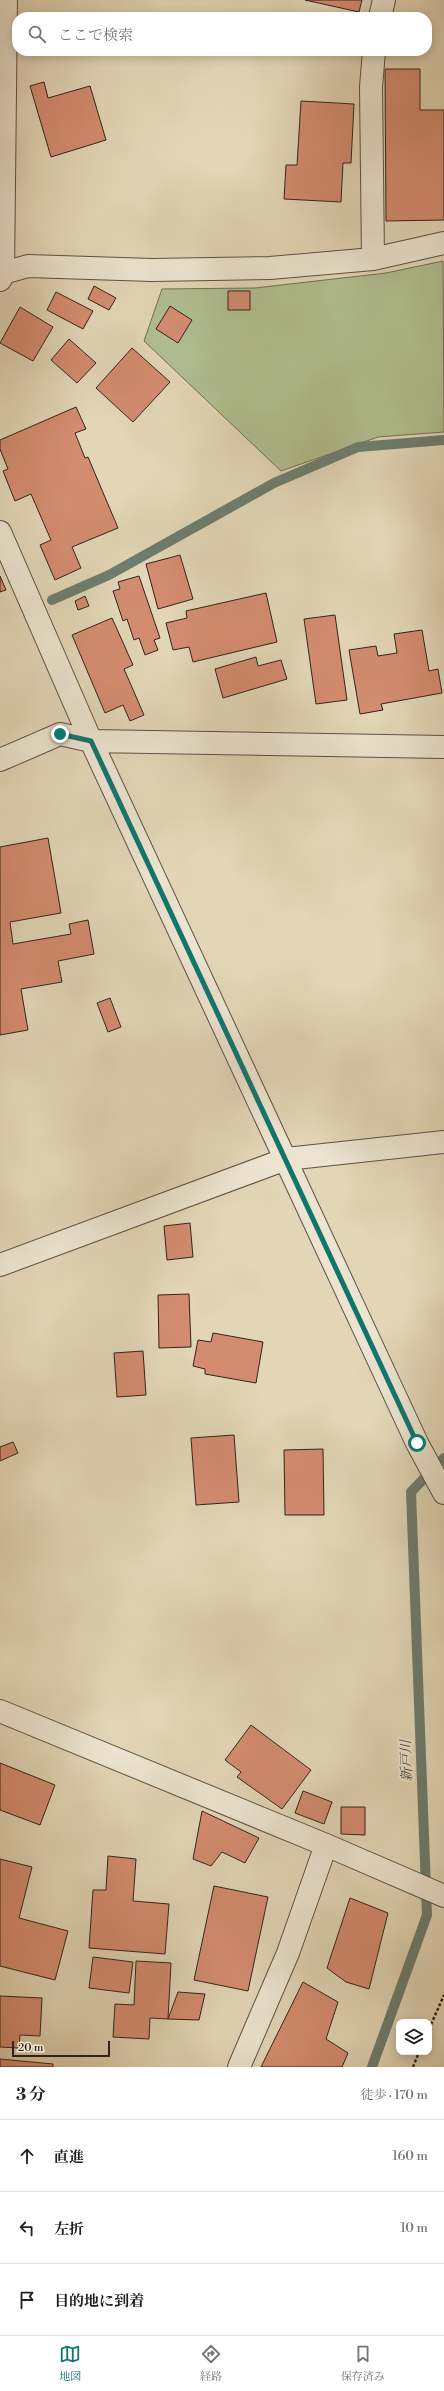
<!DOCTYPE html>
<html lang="ja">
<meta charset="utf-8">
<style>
body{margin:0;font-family:"Libre Bodoni","Noto Serif JP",serif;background:#f6f6f6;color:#202124}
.controls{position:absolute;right:12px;bottom:12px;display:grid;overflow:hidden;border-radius:8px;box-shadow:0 2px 10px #0003}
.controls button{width:36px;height:36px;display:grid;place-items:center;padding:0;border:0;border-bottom:1px solid #e0e0e0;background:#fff;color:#202124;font:20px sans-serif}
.scale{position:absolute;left:12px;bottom:10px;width:98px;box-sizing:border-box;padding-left:4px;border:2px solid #30231d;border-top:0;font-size:11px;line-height:14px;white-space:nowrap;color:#30231d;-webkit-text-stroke:3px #ece4d0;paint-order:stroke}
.stop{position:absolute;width:12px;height:12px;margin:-9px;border:3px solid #0f766e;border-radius:50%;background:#fff}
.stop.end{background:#0f766e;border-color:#fff;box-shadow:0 1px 4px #0008}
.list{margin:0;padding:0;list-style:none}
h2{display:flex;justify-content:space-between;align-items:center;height:52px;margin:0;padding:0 16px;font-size:17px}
h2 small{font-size:13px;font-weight:400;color:#757577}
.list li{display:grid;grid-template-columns:26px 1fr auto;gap:12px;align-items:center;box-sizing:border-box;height:72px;padding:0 16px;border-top:1px solid #e0e0e0}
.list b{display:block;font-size:15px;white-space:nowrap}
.list em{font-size:13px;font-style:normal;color:#757577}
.icon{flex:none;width:22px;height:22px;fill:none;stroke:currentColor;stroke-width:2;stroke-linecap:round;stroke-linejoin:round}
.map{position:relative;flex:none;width:444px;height:2067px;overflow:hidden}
.search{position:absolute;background:#fff;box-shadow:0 2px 10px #0003;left:12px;right:12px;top:12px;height:44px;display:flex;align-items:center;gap:10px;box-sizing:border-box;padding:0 14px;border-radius:16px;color:#757577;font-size:15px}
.sheet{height:268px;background:#fff}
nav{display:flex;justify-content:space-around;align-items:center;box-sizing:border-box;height:56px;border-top:1px solid #e0e0e0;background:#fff;font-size:11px;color:#757577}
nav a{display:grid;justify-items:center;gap:2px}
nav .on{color:#0f766e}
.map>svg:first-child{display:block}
</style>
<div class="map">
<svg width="444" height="2067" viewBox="0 0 444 2067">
<rect width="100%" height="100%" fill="#e2d6b6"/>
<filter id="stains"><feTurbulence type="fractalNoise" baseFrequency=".005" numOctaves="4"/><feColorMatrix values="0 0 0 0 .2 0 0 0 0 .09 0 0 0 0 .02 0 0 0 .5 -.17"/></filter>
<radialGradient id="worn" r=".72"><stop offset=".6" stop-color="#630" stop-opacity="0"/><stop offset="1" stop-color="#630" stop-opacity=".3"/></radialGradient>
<path fill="#b0be90" stroke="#707056" d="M443,261L444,432L378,437L281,471L144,341L162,289L255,288L386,273Z"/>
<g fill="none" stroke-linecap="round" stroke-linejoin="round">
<path stroke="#6d7e70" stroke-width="10" d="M52,600L109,575L274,483L358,447L444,440
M372,2067L427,1915L411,1492L444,1458"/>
</g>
<path fill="#d48c70" stroke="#30231d" d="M305,0H362L359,12Z
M385,69H420V110H444V220L386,221Z
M44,82L48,98L90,86L106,140L51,157L30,86Z
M301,101L354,104L351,163H343L341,202L284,199L286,165H297Z
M94,286L116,298L109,310L88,299Z
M228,291H250V310H228Z
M56,292L93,311L83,329L47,310Z
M170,306L192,320L178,343L156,329Z
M20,307L53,327L33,361L0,343Z
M69,339L96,363L77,383L51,360Z
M132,348L170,382L133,422L96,388Z
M76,407L86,429L75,433L85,458L88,457L118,528L72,547L81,568L55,580L40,545L51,540L31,494L15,501L3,471L8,469L0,449V440Z
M180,555L193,599L158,609L146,564Z
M0,576L6,590L0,592Z
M139,576L160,638L154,640L158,650L145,655L139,638L134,640L127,619L123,621L113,591L120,589L118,582Z
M266,593L277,642L193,662L189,647L173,650L166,623L187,618L186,611Z
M85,596L89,606L78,610L75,601Z
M335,615L347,700L316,704L304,619Z
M112,618L133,665L124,669L144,715L130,721L123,705L105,713L72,635Z
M422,630L429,671L438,669L442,693L381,704L383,710L360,714L349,650L376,646L378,656L397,653L394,634Z
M256,657L258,666L281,660L287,679L223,698L215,669Z
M48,838L61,913L10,922L13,944L71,934L69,924L88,920L94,954L58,961L62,982L21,989L28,1030L0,1035V847Z
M110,998L121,1027L108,1032L97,1003Z
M190,1223L193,1257L167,1260L164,1226Z
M189,1294L191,1347L159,1348L158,1295Z
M213,1333L263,1342L256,1383L205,1374V1369L193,1366L198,1340L211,1342Z
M143,1351L146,1395L117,1397L114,1353Z
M234,1435L239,1502L196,1505L191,1438Z
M13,1442L18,1453L0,1461V1447Z
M323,1449L324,1515H285L284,1450Z
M251,1725L311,1770L282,1809L237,1777L241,1772L225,1760Z
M0,1763L55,1785L40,1825L0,1810Z
M303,1791L332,1802L324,1824L295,1813Z
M341,1807H365V1835L341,1834Z
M202,1811L259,1838L245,1863L222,1852L211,1866L193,1859Z
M108,1856L136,1859L133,1901L169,1904L165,1954L89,1948L93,1890H106Z
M0,1859L32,1867L19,1918L68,1931L55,1980L0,1966Z
M214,1886L268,1897L248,1991L194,1980Z
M350,1898L388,1913L369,1989L346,1982L327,1968Z
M93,1957L133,1962L129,1993L89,1988Z
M136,1961L171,1963L168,2019L150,2018L149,2039L113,2037L115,2004L134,2005Z
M303,1982L338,2002L326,2039L348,2053L342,2067H261Z
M178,1992L205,1994L199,2020L168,2019Z
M0,1996L42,1998L40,2036L20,2035L19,2048L0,2047Z
M0,2059L53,2064V2067H0Z"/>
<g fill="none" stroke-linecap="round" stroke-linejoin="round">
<defs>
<path id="minor" d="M380,17L384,0
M373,259L371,87L374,51
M0,274L28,266L152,270L270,268L373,259L444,243
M0,280L3,275L6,0
M0,532L91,741L417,1443L444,1493
M0,760L60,734L91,741L444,747
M0,1265L286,1159L444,1142
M0,1711L326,1845L444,1896
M239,2067L288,1953L326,1845"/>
</defs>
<use href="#minor" stroke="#5c5043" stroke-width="24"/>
<path stroke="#30231d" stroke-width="2.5" stroke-dasharray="3 2" stroke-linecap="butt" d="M429,2029L444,1995
M413,2067L419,2052"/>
<use href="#minor" stroke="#ece4d0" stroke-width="22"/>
</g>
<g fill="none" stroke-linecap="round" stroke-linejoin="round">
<path stroke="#0f766e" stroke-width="5" d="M60,734L91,741L417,1443"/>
</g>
<g text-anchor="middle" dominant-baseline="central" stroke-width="4" stroke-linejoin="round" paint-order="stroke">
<g font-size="14" font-style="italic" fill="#4a4940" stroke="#ece4d0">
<text transform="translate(407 1761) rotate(-92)">新戸川</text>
</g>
</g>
<rect width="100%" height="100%" filter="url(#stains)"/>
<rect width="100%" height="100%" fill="url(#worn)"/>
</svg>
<div class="controls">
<button><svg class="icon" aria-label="layers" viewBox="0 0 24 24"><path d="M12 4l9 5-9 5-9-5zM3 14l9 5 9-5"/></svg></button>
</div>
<div class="scale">20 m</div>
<div class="stop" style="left:417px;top:1443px"></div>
<div class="stop end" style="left:60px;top:734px"></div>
<div class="search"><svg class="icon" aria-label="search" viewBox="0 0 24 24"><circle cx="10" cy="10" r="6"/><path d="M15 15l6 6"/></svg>ここで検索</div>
</div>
<section class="sheet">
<h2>3 分<small>徒歩 · 170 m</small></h2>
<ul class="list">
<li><svg class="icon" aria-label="ahead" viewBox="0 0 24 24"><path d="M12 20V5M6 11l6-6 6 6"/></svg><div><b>直進</b></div><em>160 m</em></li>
<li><svg class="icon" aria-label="left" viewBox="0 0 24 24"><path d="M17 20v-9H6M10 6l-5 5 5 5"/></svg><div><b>左折</b></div><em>10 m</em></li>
<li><svg class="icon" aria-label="arrive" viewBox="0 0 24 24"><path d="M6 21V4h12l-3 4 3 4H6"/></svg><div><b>目的地に到着</b></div></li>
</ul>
</section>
<nav>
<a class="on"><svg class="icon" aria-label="map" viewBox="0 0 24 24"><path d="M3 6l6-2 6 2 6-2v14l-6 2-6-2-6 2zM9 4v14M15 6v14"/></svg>地図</a>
<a><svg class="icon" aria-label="directions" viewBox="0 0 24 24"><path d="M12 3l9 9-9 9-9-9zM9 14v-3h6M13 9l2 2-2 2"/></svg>経路</a>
<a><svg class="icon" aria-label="saved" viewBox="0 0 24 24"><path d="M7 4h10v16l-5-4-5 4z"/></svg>保存済み</a>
</nav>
